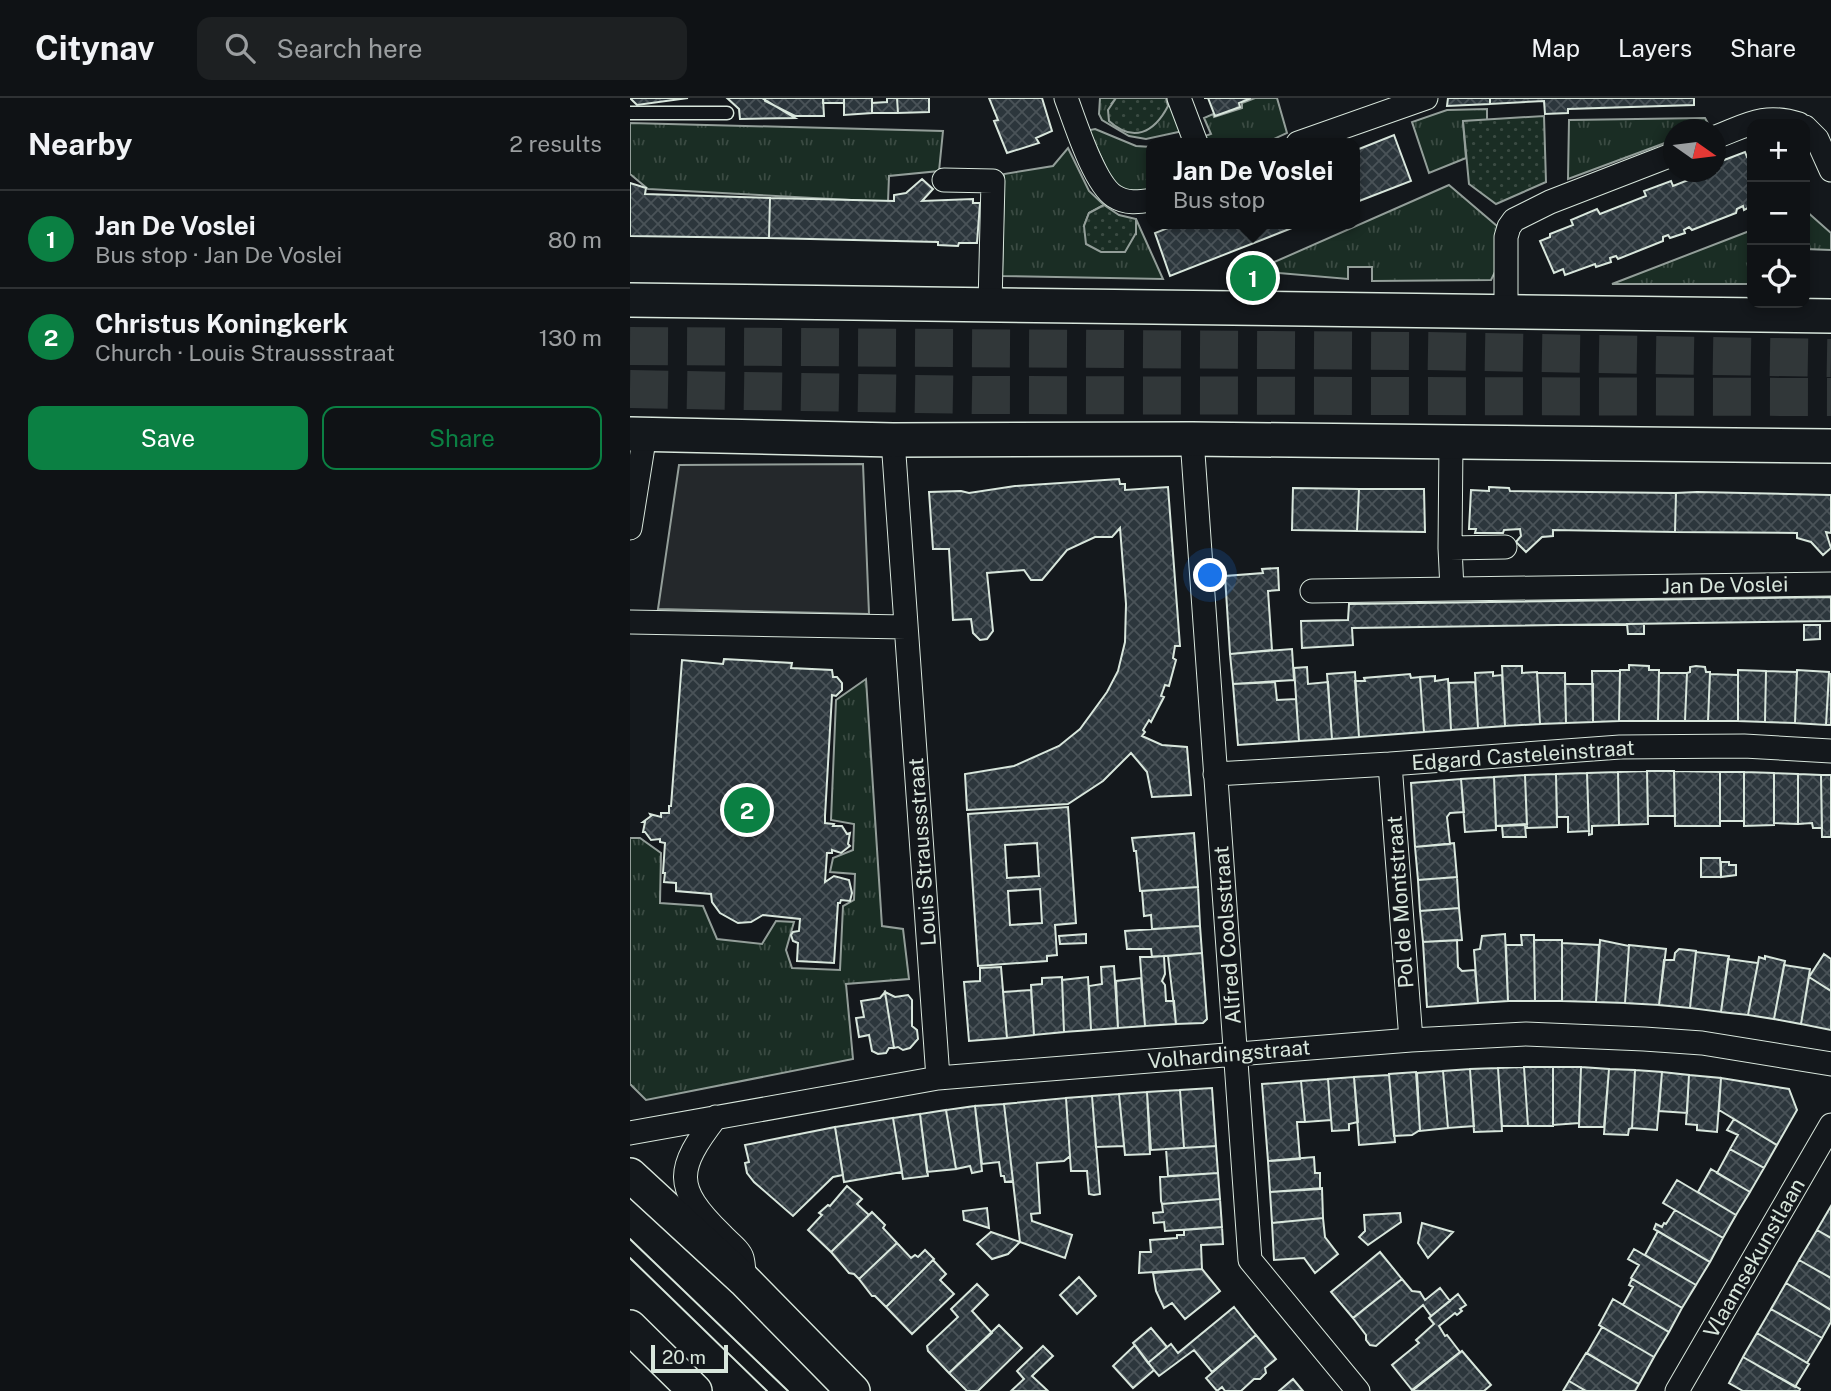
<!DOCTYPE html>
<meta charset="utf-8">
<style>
body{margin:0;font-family:"Public Sans",sans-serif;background:#1d2022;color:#f1f3f6}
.controls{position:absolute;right:21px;top:21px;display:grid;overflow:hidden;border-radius:14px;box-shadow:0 4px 10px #0003}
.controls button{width:63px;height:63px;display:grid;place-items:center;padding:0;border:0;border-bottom:2px solid #2f3234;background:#0f1215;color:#f1f3f6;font:35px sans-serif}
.compass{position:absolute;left:1033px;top:21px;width:63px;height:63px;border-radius:50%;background:#0f1215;box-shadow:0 4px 10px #0003;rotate:104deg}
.scale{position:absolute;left:21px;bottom:18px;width:77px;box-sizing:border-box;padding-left:7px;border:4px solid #d8e6dc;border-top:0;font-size:19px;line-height:24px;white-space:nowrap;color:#d8e6dc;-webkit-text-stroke:5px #14181c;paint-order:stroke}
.you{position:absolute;left:581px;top:478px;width:24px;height:24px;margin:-18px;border:5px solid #fff;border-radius:50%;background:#1a73e8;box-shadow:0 0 0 10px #1a73e833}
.badge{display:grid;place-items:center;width:46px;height:46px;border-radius:50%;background:#0b8043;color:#fff;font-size:23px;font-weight:700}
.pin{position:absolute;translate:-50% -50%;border:4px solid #fff;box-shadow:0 2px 7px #0006}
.popup{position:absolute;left:516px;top:40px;width:214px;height:91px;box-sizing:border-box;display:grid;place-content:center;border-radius:14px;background:#0f1215;filter:drop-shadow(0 2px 5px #0005);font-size:23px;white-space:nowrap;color:#9b9ea0}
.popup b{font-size:26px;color:#f1f3f6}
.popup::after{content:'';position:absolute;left:50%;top:100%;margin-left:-14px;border:14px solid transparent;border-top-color:#0f1215}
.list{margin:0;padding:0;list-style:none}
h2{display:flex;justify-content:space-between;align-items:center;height:91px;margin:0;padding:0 28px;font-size:30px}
h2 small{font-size:23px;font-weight:400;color:#9b9ea0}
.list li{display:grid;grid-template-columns:46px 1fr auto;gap:21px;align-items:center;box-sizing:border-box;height:98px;padding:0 28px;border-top:2px solid #2f3234}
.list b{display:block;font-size:26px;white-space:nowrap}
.list p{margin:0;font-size:23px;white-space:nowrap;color:#9b9ea0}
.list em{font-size:23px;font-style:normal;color:#9b9ea0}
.actions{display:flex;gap:14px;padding:21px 28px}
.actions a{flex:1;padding:16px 0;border:2px solid #0b8043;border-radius:14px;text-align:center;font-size:24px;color:#0b8043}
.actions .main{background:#0b8043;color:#fff}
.icon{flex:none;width:38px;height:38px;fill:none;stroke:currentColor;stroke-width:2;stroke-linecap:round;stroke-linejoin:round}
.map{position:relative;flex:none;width:1201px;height:1293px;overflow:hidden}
header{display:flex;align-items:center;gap:42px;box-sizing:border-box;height:98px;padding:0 35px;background:#0f1215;border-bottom:2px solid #2f3234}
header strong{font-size:33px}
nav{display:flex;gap:38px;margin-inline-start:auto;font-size:24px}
.search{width:490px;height:63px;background:#1d2022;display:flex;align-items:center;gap:18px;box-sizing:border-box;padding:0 24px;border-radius:14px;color:#9b9ea0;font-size:26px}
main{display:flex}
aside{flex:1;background:#0f1215}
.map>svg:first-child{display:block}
</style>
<header>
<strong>Citynav</strong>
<div class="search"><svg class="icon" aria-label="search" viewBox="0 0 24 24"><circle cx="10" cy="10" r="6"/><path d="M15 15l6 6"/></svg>Search here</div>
<nav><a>Map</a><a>Layers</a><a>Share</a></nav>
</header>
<main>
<aside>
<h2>Nearby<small>2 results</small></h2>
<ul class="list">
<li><span class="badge">1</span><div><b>Jan De Voslei</b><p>Bus stop · Jan De Voslei</p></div><em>80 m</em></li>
<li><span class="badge">2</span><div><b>Christus Koningkerk</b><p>Church · Louis Straussstraat</p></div><em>130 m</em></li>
</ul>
<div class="actions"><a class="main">Save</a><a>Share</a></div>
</aside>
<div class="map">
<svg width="1201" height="1293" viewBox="0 0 1201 1293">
<defs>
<pattern id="grass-tufts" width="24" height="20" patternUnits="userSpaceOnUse" patternTransform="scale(1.75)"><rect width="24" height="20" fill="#1a2d24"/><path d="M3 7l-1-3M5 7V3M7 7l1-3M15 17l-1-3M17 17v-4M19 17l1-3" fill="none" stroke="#3b4b43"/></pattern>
<pattern id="park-dots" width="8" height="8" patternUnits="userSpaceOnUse" patternTransform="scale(1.75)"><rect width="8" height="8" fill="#1a2d24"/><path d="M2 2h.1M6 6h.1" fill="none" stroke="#3b4b43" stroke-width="1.8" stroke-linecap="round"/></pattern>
<pattern id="building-cross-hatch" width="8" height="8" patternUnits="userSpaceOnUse" patternTransform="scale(1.75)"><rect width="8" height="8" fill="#2c363c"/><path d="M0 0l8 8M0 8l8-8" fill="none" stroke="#4a5358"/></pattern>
</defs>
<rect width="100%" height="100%" fill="#14181c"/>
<path fill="url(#grass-tufts)" stroke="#939e99" stroke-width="2" d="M470,0H486L482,5L538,8L536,0H541L553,33L516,41L499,38L472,22L469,16Z
M625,0H647L657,35L635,45H580L575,38L581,36L574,20L583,16L584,19L612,10V5Z
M857,11V22L833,24L836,60L799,75L782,24L817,12Z
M1075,20L1080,29L1073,31L1044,32L1043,42L938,81L939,22Z
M0,25L313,33L309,73L259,78L258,104L18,91L0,76Z
M465,31L506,48L521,49V93H496L483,85L460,35V32Z
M438,50L459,93L474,107L459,115L454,128L506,136V121L533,181L372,178L374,76L423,68Z
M819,87L867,128V170L861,182L742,183V169H718V181L624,173Z
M1175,112L1201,135V152L1175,151Z
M1122,132V186H982Z
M236,581L252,828L273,831L279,881L216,886L223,961L16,1002L0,986V740H10L31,755L30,805L73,808L87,841L132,846L146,823L164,824L156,852L162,870L210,872L213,808L224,802L225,776L200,774L203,760L223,752L224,726L201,722L206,602Z"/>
<path fill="url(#park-dots)" stroke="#939e99" stroke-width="2" d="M486,0H536L538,8C524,35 503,45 479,23L478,12Z
M914,18L916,84L866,106L839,86L833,23Z
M474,107L489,117L506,121V135L495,154H471L456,146L454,128L459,115Z"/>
<path fill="#24282b" stroke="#939e99" stroke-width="2" d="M233,366L239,516L28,511L49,367Z"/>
<path fill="url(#building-cross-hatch)" stroke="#d8e6dc" stroke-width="2" fill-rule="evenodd" d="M0,0H58L7,7Z
M97,0H132L165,20L110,21L109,11Z
M135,0H193L194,18H165L135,3Z
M193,0H214V5H193Z
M214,0H242V15L214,17Z
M257,0H267L268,15H242V5L257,4Z
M267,0H299V14L268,15Z
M359,0H412L422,33L406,40L409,45L377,55L364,23L368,22Z
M574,0H621L609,5L610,9L585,18L578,0Z
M818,0H860V6L817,8Z
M860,0H1064V7L938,11V15L915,16L914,3L860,6Z
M764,37L781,83L724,105V53Z
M1115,54L1117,59L1122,57V108L1114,112L1113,108L1107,111L1106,115L1062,132L1059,129L1054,132L1055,135L1040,140L1038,137L1033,139V143L988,161L986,158L980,160L981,164L966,169L965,166L935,177L933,171L924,175L910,143L920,139V136L943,127L941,122L967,111L970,116L1016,98L1014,93L1041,83L1043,88L1079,74H1086V71L1090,69L1089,64Z
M292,81L303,91L292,103L343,101V105H350L347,145H329L328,148L308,147V144L139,140L140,100L264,103V97L276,95Z
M0,85L16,90L15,96L140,100L139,140L0,138Z
M548,126H672L540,178L525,135Z
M489,381L490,386H495V392L538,389L550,548H545L543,560L546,562L539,588L535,587L531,598L534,599L521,624L519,622L513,632L515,634L512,638L532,647L557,649L561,697L522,699L517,674L501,655L473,683L438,706L337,712L335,676L384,668L429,648L450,631L477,594L488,573L495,544L496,506L490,430L482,439H465L437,452L412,482H401L394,472L357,475L363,533L357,541L350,542L343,535L341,521L323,522L319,451H303L299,394L331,393L339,395L385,388Z
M859,389L879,390L880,393L1046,395L1045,434L923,432V438L912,439L896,454L886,444L891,438L890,431L874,432L873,435H845L846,431H839L841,392L859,393Z
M663,390L729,391L727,433L662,432Z
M729,391H794L795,434L727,433Z
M1067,394L1201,397V435L1196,434L1201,450L1193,457L1181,444L1167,440V435L1045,434L1046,395Z
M648,470L649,492L638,493L642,552L600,556L595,478L633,475L632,471Z
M1201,499V523L722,530L723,547L672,550L671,523L718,522L719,506Z
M997,526H1014V536H998Z
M1174,527H1190V541L1174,542Z
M662,551L664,582L603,586L600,556Z
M94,561L162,565L161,570L202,572L203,579H207L212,585V592L206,598L202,597L195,718V725L204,726L203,728H212L217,736L220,735L218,746L220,748L211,755L202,752V755H197L195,784L204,778L219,782L222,795L220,803L211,802L210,805H208L204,865L167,863L168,845L163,843L161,837L163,834L169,833L170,821L133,817L121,824L108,825L90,815L82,804L81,796L46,793V785L34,784L35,775H33L35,745L30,744V741L21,742L15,734H13L15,724H13L21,718L20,716L31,719V715H39V708H41L52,562L93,566Z
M999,567L1019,568V572H1029L1028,623H989L990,572H999Z
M872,568H892V575L907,574L910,626L875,628Z
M1066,568L1075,569L1076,574H1080L1078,623H1055L1057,575L1060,574V569Z
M677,569L678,586L698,584L702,641L669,643L664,570Z
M1108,572L1136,573L1135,624L1108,623Z
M1167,572L1199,574L1196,627L1165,625Z
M962,573H990L989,623L963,624Z
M1136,573L1167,574L1165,625L1135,624Z
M725,574L729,639L702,641L697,576Z
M863,574V578L872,577L875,628L848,630L845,575Z
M907,575H935L936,625L910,626Z
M1029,575H1057L1055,623H1028Z
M780,576L781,580L790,579L794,634L729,639L725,583H735L734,580Z
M1080,576L1108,577V623H1078Z
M1199,576H1201V627H1196Z
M805,578V583L818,581L821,632L794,634L790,579Z
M645,584L647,602L666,601L669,643L608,647L603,586Z
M845,584L848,630L821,632L819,585Z
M935,586H963V624L936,625Z
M1017,673H1044L1045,718H1018Z
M1017,673L1018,726L989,727L988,674Z
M1044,673L1090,674V728H1045Z
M988,674L989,727L962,728V736L959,737L957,675Z
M1090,674H1114V723H1090Z
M1114,674L1144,675V727L1114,728Z
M957,675L959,733L938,734V719H927L926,676Z
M1144,675L1168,676V726L1144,725Z
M926,676L927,729L897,730L895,677Z
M1168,676L1191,677L1192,730H1183L1182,725L1168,726Z
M895,677L897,726L866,728L864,679Z
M1191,677H1201V739H1192Z
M864,679L866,732L835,734L831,681Z
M831,681L834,714L820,715L817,719L820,746L785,749L781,685Z
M438,709L446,825L425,827L427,857L417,858V863L348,868L338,716ZM407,745L409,778L377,780L375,747ZM410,791L412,825L380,827L378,793Z
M895,727L896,739H873L872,728Z
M564,735L568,789L510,793L506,753H504L502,740Z
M824,745L827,779L788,782L785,749Z
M1071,760H1090L1091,779H1071Z
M1091,764H1099V767H1106V777L1091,779Z
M827,779L829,810L790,813L788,782Z
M568,789L570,828L522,831L521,817L514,818L512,793Z
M829,810L832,842L793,844L790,813Z
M570,828L572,855L522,859L521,851H497L495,833Z
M456,836V845L430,846L429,838Z
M875,836L878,903L848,905L844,852L850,851L852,838Z
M891,837H904L905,903H878L876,847H892Z
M827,842L828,869L832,873L845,872L848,905L797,909L793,844Z
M904,842H932V903H905Z
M970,842L999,848L995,905L966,904Z
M932,845L969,847L966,904L932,903Z
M999,847L1036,851L1029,907L995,905Z
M1049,851L1066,853L1060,910L1029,907L1034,862H1044L1045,855Z
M1066,854L1099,858L1091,914L1060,910Z
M572,855L577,921L573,925L546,926L538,858Z
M1194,856L1201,861V893L1179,879Z
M534,858L535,876L532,883L535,887L536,903H544L546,926L515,928L510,859Z
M1135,858L1155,863L1144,921L1118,917L1129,859L1135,861Z
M1098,861L1128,865L1118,917L1091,914Z
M1154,867L1180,871L1171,926L1144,921Z
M484,868L488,930L461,932L459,888L472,886L471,869Z
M371,869L377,940L339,943L334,884L350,883V870Z
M432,879L434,934L404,937L401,887L412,886V880Z
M458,879L461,932L434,934L432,882Z
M1179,879L1201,893V932L1171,926Z
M511,880L515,928L488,930L486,883Z
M401,892L404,937L377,940L373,894Z
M255,894L265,899L278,897L282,902V928L287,932L288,941L280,950L273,952L268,949L264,950Z
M255,894L264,950H259L256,955L248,956L242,953L239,937L229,939L226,920L234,919L231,903L250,900Z
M894,969L898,1028H872L868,970Z
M894,969H923V1028H898Z
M923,969H951L949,1025L923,1027Z
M951,969L979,971L974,1029H949Z
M868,970L872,1033L844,1034L840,971Z
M840,971L844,1028L818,1030L813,973Z
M979,971L1005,972L1002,1030L999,1031L998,1037L974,1036Z
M1005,972L1032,974L1027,1032L1002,1030Z
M813,973L818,1030L790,1033L787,975Z
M786,974L790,1032L782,1037L764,1038L759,976Z
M1032,974L1059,977L1057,1015L1029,1013Z
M759,977L765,1044L729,1047L724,979Z
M1059,977L1091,980L1087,1034L1067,1032V1027L1056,1026Z
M724,979L728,1024L719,1026V1032L702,1033L698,981Z
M1091,980L1159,991L1167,1012L1147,1047L1089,1012Z
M698,981L701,1022L675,1024L671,983Z
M671,983L675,1024H667L670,1061L638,1063L632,986Z
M582,990L586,1048L554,1050L550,992Z
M550,992L554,1050L521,1052L517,994Z
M517,994L520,1056L495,1057L489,996Z
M489,996L494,1048L466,1049L462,998Z
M462,998L470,1096L464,1097L459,1096L457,1073H441L436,1000Z
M436,1000L440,1058L434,1063L407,1065L410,1115L401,1116L402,1123L442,1137L435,1160L390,1144L374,1006Z
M374,1006L383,1083L375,1084L374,1078H371L369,1064L352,1066L345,1008Z
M345,1008L352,1073L342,1075L340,1068L326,1071L316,1012Z
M316,1012L326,1071L297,1074L290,1016Z
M290,1016L298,1078L273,1081L263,1020Z
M263,1020L272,1074L214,1084L205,1029Z
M1104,1021L1147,1047L1134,1070L1100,1051L1108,1037L1097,1032Z
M205,1029L213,1077L203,1079L163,1118L124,1084L117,1075L115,1065L119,1064L115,1047Z
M586,1048L588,1075L538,1078L536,1051Z
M1100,1051L1134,1070L1120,1094L1087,1075Z
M684,1059L685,1075H690V1091L640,1094L638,1063Z
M1081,1071L1120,1094L1106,1117L1068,1094Z
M588,1075L590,1101L532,1106L531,1103L530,1079Z
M1047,1082L1106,1117L1093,1140L1033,1105Z
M217,1088L232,1101L227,1106L239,1117L201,1154L178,1132L192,1117L189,1115L198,1107L200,1108Z
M692,1090L693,1120L642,1125L640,1094Z
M590,1101L592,1129L535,1133L534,1124L524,1125L523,1115L533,1114L532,1106Z
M1201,1108V1140L1187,1132Z
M357,1110L359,1130L334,1122L333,1113Z
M1045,1112L1093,1140L1080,1164L1024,1131L1026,1126L1032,1129L1034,1125L1036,1126Z
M242,1114L255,1127L253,1130L267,1145L229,1181L224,1176L219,1175L201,1154Z
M770,1115L771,1124L738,1147L729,1139L735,1133L734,1117Z
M693,1120L695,1139L708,1156L685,1175L674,1160L644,1162L642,1125Z
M792,1125L823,1134L798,1160L788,1145Z
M592,1129L593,1146L571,1147L572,1171L509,1175L510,1154H521L520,1142L547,1140V1137H554V1132Z
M1187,1132L1201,1140V1180L1169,1162Z
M1028,1133L1080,1164L1066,1187L1015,1157Z
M361,1134L390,1144L378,1156L362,1161L347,1146Z
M267,1145L281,1160L285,1157L288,1159L295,1152L304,1161L256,1209L245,1198H242L229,1181Z
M1004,1151L1066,1187L1052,1210L1001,1180L1009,1167L998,1161Z
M750,1154L772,1181L723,1220L701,1194Z
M303,1162L316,1176L310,1182L324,1196L282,1236L256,1209Z
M1169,1162L1201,1180V1212L1156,1185Z
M572,1171L590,1193L555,1221L542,1205L534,1210L526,1193L523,1175Z
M449,1179L466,1198L447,1216L430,1197Z
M772,1181L782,1193L790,1194L795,1202L810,1190L820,1203L801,1218L793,1207L746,1248L740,1247L736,1242V1237L723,1220Z
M1002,1181L1052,1210L1039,1234L993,1207L1003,1189L999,1187Z
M1156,1185L1201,1212V1224L1192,1240L1141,1211Z
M347,1186L358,1197L342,1213L362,1235L319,1275L298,1253L297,1248L328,1219L321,1211Z
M828,1196L836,1207L830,1211L832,1213L827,1217L825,1215L809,1228L815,1238L817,1237L830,1254L782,1292L762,1267L789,1245L786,1242L804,1226L799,1220Z
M983,1201L1039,1234L1024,1259L969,1227Z
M604,1209L626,1237L582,1274L564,1252L529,1278L518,1265L541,1246L548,1255Z
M1141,1211L1192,1240L1177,1265L1127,1235Z
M369,1227L392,1250L348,1293H337L319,1275Z
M972,1229L1024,1259L1009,1286L957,1255Z
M521,1230L537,1249L518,1265L503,1245Z
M1127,1235L1179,1266L1165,1289L1113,1259Z
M626,1237L646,1261L635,1270L636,1275L630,1281H624L611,1293H595L592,1289L587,1293L576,1280Z
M505,1247L524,1272L503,1290L483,1268Z
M413,1248L423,1258L402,1278L418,1293H381L394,1281L387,1273Z
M832,1253L861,1287L854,1293H782Z
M956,1255L1009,1286L1005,1293H956L939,1283Z
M1113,1259L1170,1291L1169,1293H1113L1099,1285Z
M663,1281L673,1293H649Z
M939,1283L956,1293H933Z"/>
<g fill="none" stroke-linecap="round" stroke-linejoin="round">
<path stroke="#313739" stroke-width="38" stroke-dasharray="38 19" stroke-linecap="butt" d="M0,248L794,253L1201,260
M0,291L349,297L1201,299"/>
<defs>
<path id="service" d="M0,15H97"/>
<path id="minor" d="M436,0C445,24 464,85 484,98C496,106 509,104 522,102
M549,0L566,45
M1175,29L1187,41L1201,72
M1086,39C1117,27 1134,15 1169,26
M668,45L796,0
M314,82L363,83L360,207
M876,214V139L879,129L884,122L920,104L1044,56
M562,341L620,1162L728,1293
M263,342L308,980
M821,344L820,450L822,491
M0,430L15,336
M820,450L875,449
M682,493L1201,486
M0,524L276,529
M760,666L781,942
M585,676L760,666L990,649L1114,648L1201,653
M86,1019C46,1071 43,1089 91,1136C97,1143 110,1152 112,1160C114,1167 114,1175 114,1182
M0,1035L308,980L781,942L896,936L1014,941L1072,945L1201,966
M1047,1293L1201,1027"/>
<path id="secondary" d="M0,202L1201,218
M0,336L263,342L562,341L1201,348
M0,1077L114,1182L223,1293
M0,1229L65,1293"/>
</defs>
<use href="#service" stroke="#d8e6dc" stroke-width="15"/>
<use href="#minor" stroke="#d8e6dc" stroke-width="25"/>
<use href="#secondary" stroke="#d8e6dc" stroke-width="36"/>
<use href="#service" stroke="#14181c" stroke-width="12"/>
<use href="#minor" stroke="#14181c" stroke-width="23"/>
<use href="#secondary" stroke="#14181c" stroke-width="33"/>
<path stroke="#d8e6dc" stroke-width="2" d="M0,1141L158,1293
M0,1160L137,1293"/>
</g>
<g text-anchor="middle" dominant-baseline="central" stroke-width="5" stroke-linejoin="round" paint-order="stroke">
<g font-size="21" fill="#d8e6dc" stroke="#14181c">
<text transform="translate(1095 487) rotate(-1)">Jan De Voslei</text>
<text transform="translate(893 657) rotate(-4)">Edgard Casteleinstraat</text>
<text transform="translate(292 754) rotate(-94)">Louis Straussstraat</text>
<text transform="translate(770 804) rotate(-94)">Pol de Montstraat</text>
<text transform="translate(597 837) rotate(-94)">Alfred Coolsstraat</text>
<text transform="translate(599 956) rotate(-5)">Volhardingstraat</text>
<text transform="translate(1124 1160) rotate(-60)">Vlaamsekunstlaan</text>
</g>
</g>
</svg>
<div class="controls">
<button>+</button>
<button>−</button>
<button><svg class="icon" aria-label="locate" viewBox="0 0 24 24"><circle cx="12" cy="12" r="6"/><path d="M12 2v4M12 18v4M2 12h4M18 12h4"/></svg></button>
</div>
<svg class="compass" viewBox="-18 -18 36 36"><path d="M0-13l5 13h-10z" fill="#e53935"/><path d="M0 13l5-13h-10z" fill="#9b9ea0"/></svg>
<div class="scale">20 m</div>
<div class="you"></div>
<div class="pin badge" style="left:623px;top:180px">1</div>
<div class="popup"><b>Jan De Voslei</b>Bus stop</div>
<div class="pin badge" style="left:117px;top:712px">2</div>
</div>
</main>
